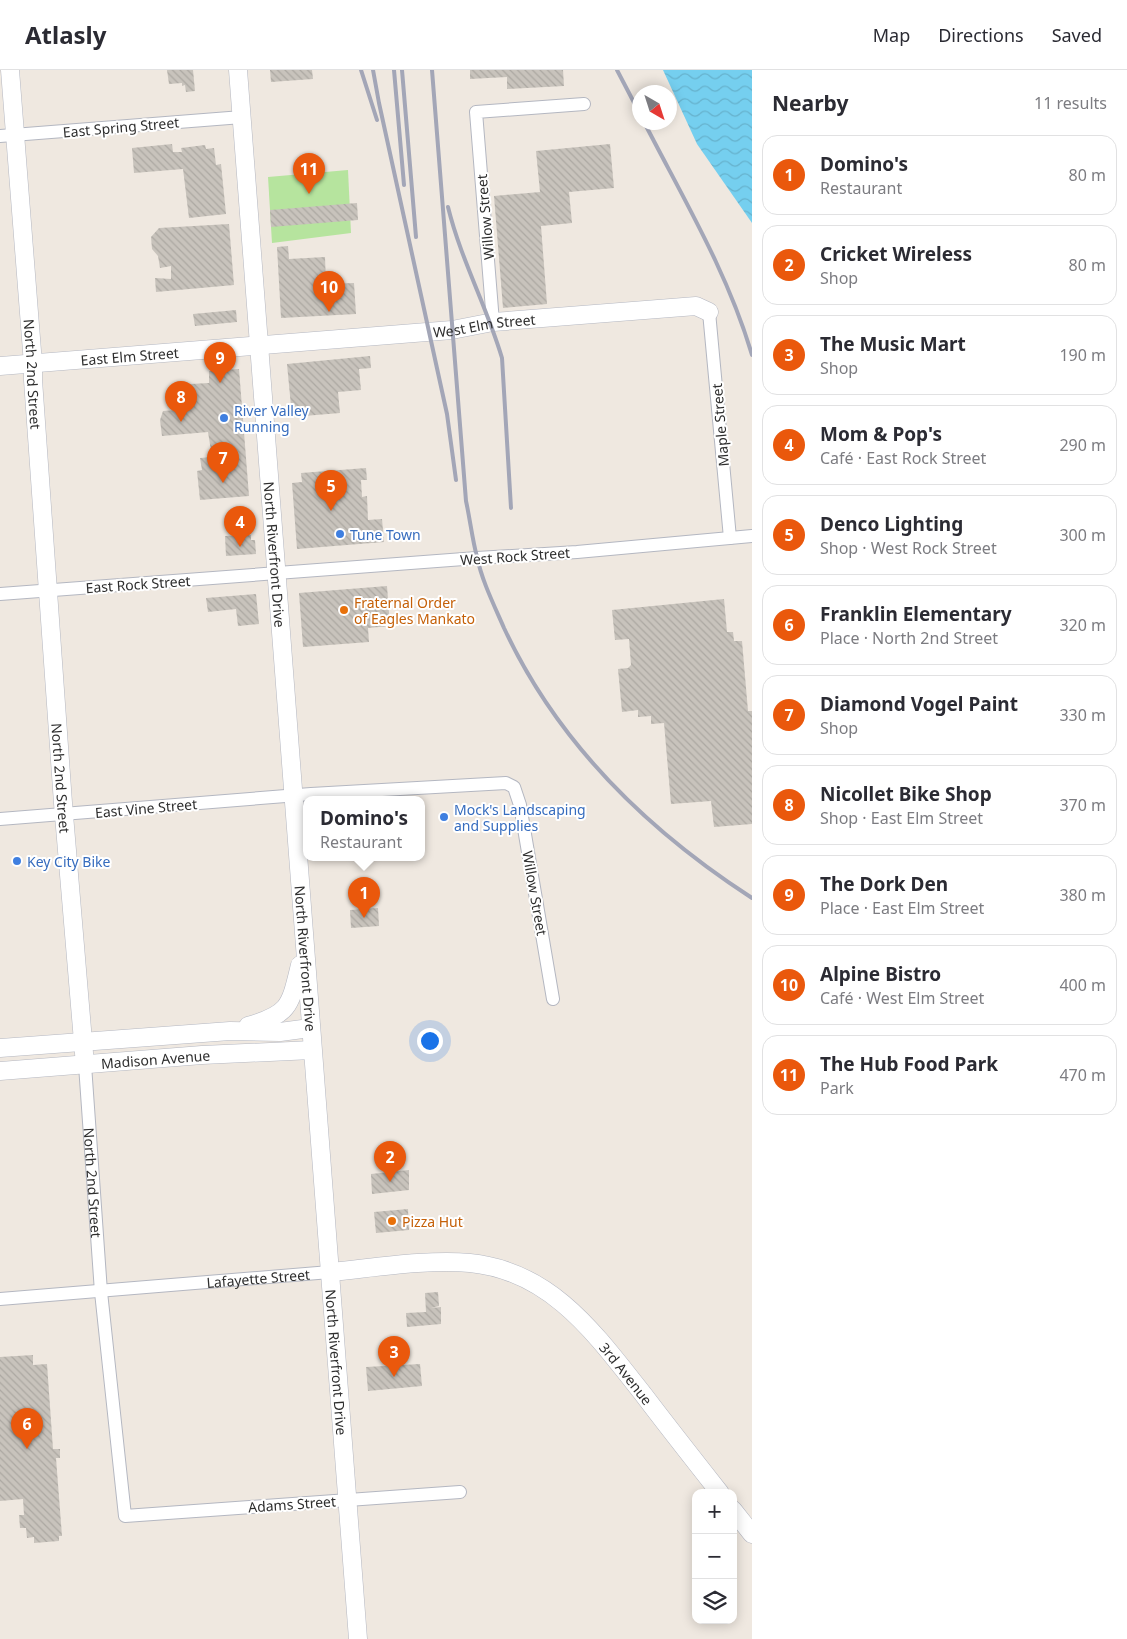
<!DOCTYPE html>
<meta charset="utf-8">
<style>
body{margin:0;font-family:"Noto Sans",sans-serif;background:#f2f2f3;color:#2b2b33}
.controls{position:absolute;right:15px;bottom:15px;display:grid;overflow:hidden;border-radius:10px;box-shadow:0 2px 12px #0003}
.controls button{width:45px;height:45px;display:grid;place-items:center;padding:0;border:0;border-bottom:1px solid #e1e1e2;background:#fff;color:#2b2b33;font:25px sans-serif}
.compass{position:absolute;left:632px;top:15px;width:45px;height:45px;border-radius:50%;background:#fff;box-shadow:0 2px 12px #0003;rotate:141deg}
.you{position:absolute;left:429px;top:970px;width:18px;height:18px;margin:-12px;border:4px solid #fff;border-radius:50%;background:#1a73e8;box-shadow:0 0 0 8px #1a73e833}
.badge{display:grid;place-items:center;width:32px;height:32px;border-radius:50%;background:#ea580c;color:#fff;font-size:16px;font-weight:700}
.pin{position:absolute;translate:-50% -41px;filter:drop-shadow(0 1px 2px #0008)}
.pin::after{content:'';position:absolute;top:26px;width:18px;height:15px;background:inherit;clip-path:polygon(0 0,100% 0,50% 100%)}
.popup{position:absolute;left:303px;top:726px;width:122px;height:65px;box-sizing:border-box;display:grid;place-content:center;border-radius:10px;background:#fff;filter:drop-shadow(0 1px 4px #0005);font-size:16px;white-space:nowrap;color:#7c7c81}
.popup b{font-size:19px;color:#2b2b33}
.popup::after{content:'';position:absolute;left:50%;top:100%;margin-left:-10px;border:10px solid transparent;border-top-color:#fff}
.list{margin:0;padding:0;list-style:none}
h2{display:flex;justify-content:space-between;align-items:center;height:65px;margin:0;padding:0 20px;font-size:21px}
h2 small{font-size:16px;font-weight:400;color:#7c7c81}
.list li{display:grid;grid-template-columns:32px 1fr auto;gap:15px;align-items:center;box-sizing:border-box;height:80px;margin:0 10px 10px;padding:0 10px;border:1px solid #e1e1e2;border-radius:15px}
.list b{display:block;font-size:19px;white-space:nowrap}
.list p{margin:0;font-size:16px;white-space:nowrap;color:#7c7c81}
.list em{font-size:16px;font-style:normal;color:#7c7c81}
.icon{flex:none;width:28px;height:28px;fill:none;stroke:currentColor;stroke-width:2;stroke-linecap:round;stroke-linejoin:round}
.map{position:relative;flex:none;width:752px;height:1569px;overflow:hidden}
header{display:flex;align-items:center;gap:30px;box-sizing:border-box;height:70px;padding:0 25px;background:#fff;border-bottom:1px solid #e1e1e2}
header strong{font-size:24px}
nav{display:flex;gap:28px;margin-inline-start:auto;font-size:18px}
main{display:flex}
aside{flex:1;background:#fff}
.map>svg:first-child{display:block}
</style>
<header>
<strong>Atlasly</strong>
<nav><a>Map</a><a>Directions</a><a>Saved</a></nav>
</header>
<main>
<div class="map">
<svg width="752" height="1569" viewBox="0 0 752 1569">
<defs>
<pattern id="water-waves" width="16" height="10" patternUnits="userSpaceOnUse" patternTransform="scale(1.25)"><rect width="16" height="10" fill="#75cfef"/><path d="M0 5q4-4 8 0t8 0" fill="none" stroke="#66b2cd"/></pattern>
<pattern id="building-back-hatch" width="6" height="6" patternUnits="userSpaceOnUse" patternTransform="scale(1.25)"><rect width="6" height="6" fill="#c8c3bc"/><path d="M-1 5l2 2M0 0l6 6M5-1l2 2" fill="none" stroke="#aca8a2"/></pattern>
</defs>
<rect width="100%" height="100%" fill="#efe8e0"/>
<path fill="#b6e49e" d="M348,100L351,163L272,173L268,107Z"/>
<path fill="url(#water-waves)" d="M663,0H752V153L697,74Z"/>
<path fill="url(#building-back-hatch)" d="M167,0H193L195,21L186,22L185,15L182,16V13L169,14Z
M270,0H312L313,9L271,12Z
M470,0H563L564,16L507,19V7L470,9Z
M172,74L173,82H182L181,78L205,75L206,79L214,78L216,95L221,94L226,144L189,148L183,99L134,103L132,78Z
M610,74L614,118L569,122L572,153L541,156L547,234L503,238L494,126L540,122L536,81Z
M357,133L358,150L271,157L270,140Z
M229,154L234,215L156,222L155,208L171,209V196L160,198L158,186L152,179L151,167L159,158Z
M288,176L289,189L325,187L326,214L354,213L356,244L281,248L277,177Z
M236,240L237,252L195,256L193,244Z
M370,286L371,298L359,299L361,320L338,322L340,343L292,347L287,294Z
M239,299L249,426L200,430L197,401L202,400L200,388L212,387L208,362L162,366L160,350L163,341L191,339L190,314L209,313V301Z
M366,398L367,410H361L362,427L367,426L368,450L382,449L384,472L297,479L292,413L302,412L301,403Z
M251,465V470H255L256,484L226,486L225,466Z
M387,516L390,556L368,558L369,572L303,577L299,523Z
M256,524L259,554L238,556L236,539L208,542L206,528Z
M724,529L727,562H733L734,571H742L748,641H752V754L714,757L711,731L671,734L664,653L651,654V646L638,647V640L622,642L618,599L628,598L631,595L629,569L615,570L612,540Z
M378,838L379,856L351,858L350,840Z
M409,1100V1120L372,1124L371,1104Z
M408,1139L409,1160L376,1163L374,1142Z
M438,1222L439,1236L431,1238L441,1237V1254L407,1257L406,1243L426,1242L425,1223Z
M33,1285V1295L47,1294L53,1379H60V1388H56L62,1466H59V1471L34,1473V1467L27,1468L26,1458H20L19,1445H24L23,1429L0,1431V1287Z
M420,1294L422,1316L368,1321L366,1297Z"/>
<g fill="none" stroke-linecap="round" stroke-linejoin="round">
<defs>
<g id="street">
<path d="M0,66L242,47"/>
<path d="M709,242L730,468"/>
<path d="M493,252L476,42L584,34"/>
<path d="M0,524L477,488L577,482L752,466"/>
<path d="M0,749L311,724L506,713L514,717L520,735L553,929"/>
<path id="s1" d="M85,995L101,1222L125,1446L460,1422"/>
<path id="s2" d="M0,1229L330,1202"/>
</g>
<g id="secondary">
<path id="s3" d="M10,0L33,294V310L63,733L85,995"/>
<path id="s4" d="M238,0L358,1569"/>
<path id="s5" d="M0,296L452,260L493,252L696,236L709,242"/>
<path d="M248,956C290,944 290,936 300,895"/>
<path d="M0,978L230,961L280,962L310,958"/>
<path id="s6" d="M0,1001L202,985L312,980"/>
<path id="s7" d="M330,1202C373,1198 427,1189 470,1193C552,1201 596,1265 643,1324C668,1357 694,1390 720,1423"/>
<path d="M733,1440L752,1464"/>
</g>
</defs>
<use href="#street" stroke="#b4b7c1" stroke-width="14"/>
<use href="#secondary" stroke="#b4b7c1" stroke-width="19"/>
<use href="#street" stroke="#fff" stroke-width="12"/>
<use href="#secondary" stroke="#fff" stroke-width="18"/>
<path stroke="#a3a6b7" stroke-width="4" d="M361,0L377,50
M373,0L379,33L447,344L456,410
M394,0L404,115
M402,0L416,167
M432,0L466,431C470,449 472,468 477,487C482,511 494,535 504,558C557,672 647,760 752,828
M617,0L640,44
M644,52C683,128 728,203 752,285
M448,137C461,190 487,237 502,288L511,438"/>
</g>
<g fill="#3f7fe0" stroke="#fff" stroke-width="2">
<circle cx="224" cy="348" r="5"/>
<circle cx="340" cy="464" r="5"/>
<circle cx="444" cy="747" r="5"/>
<circle cx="17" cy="791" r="5"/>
</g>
<g fill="#e8710a" stroke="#fff" stroke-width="2">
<circle cx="344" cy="540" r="5"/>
<circle cx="392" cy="1151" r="5"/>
</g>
<g text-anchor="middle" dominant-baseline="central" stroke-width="4" stroke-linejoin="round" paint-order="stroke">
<g font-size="14" fill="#2e2e2e" stroke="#fff">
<text transform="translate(121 57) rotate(-5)">East Spring Street</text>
<text transform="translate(485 147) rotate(-95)">Willow Street</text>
<text stroke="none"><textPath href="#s5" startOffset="486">West Elm Street</textPath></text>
<text stroke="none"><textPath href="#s5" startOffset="130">East Elm Street</textPath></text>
<text stroke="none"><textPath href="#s3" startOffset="305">North 2nd Street</textPath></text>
<text transform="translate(720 355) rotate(-95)">Maple Street</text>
<text stroke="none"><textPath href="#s4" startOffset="486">North Riverfront Drive</textPath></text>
<text transform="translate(515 486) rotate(-4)">West Rock Street</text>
<text transform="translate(138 514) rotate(-4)">East Rock Street</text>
<text stroke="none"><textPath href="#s3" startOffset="710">North 2nd Street</textPath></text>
<text transform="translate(146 738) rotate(-5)">East Vine Street</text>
<text transform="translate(535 823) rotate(80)">Willow Street</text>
<text stroke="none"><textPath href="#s4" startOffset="891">North Riverfront Drive</textPath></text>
<text stroke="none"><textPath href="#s6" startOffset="156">Madison Avenue</textPath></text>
<text stroke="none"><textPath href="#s1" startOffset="118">North 2nd Street</textPath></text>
<text stroke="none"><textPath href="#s2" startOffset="259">Lafayette Street</textPath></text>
<text stroke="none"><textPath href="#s4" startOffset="1296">North Riverfront Drive</textPath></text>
<text stroke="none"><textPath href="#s7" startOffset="338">3rd Avenue</textPath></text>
<text transform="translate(292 1434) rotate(-4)">Adams Street</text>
</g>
<g font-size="14" fill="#366cbe" stroke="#fff" text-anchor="start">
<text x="234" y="340">River Valley<tspan x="234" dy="16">Running</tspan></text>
<text x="350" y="464">Tune Town</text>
<text x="454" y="739">Mock's Landscaping<tspan x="454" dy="16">and Supplies</tspan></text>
<text x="27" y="791">Key City Bike</text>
</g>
<g font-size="14" fill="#c56008" stroke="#fff" text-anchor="start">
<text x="354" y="532">Fraternal Order<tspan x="354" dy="16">of Eagles Mankato</tspan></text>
<text x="402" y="1151">Pizza Hut</text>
</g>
</g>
</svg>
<div class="controls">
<button>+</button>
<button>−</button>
<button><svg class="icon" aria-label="layers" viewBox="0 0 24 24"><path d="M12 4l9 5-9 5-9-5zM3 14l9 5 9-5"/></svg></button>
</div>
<svg class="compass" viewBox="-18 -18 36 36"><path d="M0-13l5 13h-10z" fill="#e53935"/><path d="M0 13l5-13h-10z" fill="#7c7c81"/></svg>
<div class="you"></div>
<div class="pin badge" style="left:364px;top:848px">1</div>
<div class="popup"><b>Domino's</b>Restaurant</div>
<div class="pin badge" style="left:390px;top:1112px">2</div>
<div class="pin badge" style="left:394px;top:1307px">3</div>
<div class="pin badge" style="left:240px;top:477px">4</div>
<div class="pin badge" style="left:331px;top:441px">5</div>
<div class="pin badge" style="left:27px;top:1379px">6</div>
<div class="pin badge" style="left:223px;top:413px">7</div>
<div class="pin badge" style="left:181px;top:352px">8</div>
<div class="pin badge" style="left:220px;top:313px">9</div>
<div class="pin badge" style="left:329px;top:242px">10</div>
<div class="pin badge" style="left:309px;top:124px">11</div>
</div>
<aside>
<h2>Nearby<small>11 results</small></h2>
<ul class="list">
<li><span class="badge">1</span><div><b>Domino's</b><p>Restaurant</p></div><em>80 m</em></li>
<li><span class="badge">2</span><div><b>Cricket Wireless</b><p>Shop</p></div><em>80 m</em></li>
<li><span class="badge">3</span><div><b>The Music Mart</b><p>Shop</p></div><em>190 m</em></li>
<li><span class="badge">4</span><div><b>Mom &amp; Pop's</b><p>Café · East Rock Street</p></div><em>290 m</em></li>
<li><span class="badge">5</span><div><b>Denco Lighting</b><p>Shop · West Rock Street</p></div><em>300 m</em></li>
<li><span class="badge">6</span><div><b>Franklin Elementary</b><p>Place · North 2nd Street</p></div><em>320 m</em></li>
<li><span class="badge">7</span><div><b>Diamond Vogel Paint</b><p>Shop</p></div><em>330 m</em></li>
<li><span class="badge">8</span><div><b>Nicollet Bike Shop</b><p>Shop · East Elm Street</p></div><em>370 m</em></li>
<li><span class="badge">9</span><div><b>The Dork Den</b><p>Place · East Elm Street</p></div><em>380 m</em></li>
<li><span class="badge">10</span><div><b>Alpine Bistro</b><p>Café · West Elm Street</p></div><em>400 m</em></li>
<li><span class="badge">11</span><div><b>The Hub Food Park</b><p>Park</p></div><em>470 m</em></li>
</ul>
</aside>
</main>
